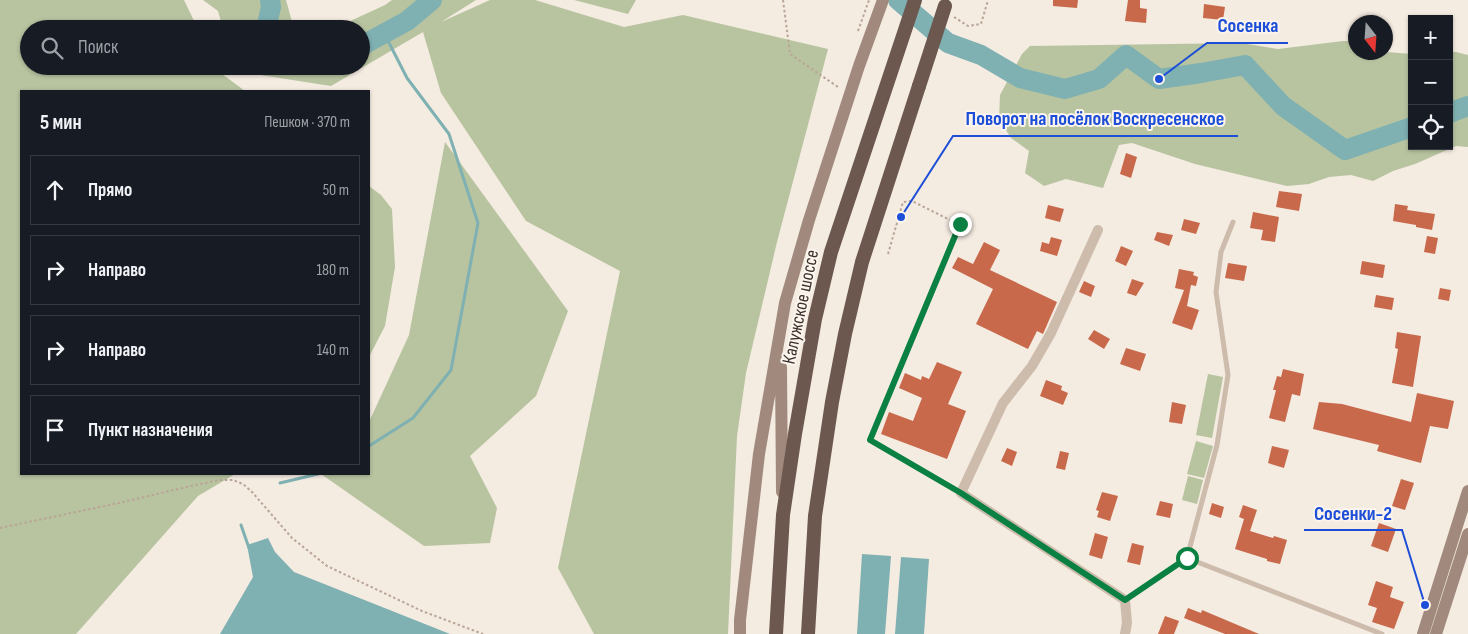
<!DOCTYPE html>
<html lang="ru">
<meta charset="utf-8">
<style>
body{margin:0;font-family:"Sofia Sans Condensed",sans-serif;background:#242831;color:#f1f3f6}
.controls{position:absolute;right:15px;top:15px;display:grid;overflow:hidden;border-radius:0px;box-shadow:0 1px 4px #0004}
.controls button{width:45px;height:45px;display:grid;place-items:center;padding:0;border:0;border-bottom:1px solid #363941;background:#171b24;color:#f1f3f6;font:25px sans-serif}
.compass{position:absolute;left:1348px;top:15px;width:45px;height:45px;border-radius:50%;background:#171b24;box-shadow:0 1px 4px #0004;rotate:163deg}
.stop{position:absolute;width:15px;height:15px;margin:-11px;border:4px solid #0b8043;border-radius:50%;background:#fff}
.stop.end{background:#0b8043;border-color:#fff;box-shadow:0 1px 5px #0008}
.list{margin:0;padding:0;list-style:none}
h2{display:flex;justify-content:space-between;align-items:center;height:65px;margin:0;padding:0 20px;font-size:21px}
h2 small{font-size:16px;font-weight:400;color:#9ea1a6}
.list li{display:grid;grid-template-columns:32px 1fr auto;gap:15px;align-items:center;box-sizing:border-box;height:70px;margin:0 10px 10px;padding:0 10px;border:1px solid #363941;border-radius:0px}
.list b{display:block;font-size:19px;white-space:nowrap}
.list em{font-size:16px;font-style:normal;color:#9ea1a6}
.icon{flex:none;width:28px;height:28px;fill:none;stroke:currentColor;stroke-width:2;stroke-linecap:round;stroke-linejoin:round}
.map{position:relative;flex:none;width:1468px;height:634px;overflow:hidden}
.search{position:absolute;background:#171b24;box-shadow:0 1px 4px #0004;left:20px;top:20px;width:350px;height:55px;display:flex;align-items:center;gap:12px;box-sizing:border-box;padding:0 18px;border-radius:28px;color:#9ea1a6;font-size:19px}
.panel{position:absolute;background:#171b24;box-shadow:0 1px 4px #0004;left:20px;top:90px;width:350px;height:385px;border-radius:0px}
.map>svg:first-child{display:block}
</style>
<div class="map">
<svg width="1468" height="634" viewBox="0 0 1468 634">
<rect width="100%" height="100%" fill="#f4ebe1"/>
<path fill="#b8c4a0" d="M0,0H184L198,29H29V66H216L218,71L245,91H21V474H235L198,496L76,634H0Z
M203,0H286L294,29H223L218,11Z
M392,0H476L441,22L490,0H535L624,27L683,15L828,49L777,242L746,373L737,436L728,634H594L558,568L620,271L526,221L441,93L423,32L331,86L235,71L234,66H361V29H333L385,5Z
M574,0H636L628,14Z
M1343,41H1355L1356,52H1386L1412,54V146H1449V52H1456L1468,55V147L1456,146L1415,164L1393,171L1373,181L1351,175L1329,177L1309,184L1287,186L1195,164L1132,143L1119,145L1103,188L1066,179L1044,186L1025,173L1029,151L1011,138L999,119L1000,95L1022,54L1030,46L1241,43L1278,49Z
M445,142L568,311L536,396L470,456L497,508L490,543L424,546L321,474H369V422L409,335Z
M369,186L381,195L392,209L395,267L385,326L369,357Z
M1208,374L1223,377L1212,438L1196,435Z
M1196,441L1213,446L1204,478L1187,474Z
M1188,476L1203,480L1197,504L1182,500Z"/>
<path fill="#7fb0b2" d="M268,538L275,552L294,572L450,634H220L253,577L247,545Z
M862,554L891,556L885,634H857Z
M901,557L929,559L924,634H895Z"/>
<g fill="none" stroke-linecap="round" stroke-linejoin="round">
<path stroke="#7fb0b2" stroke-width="3" d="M369,446L413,418L451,370L478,223L449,134L407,78L384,33
M280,483L318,474
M241,525L249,548"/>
<path stroke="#7fb0b2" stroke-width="20" d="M898,0L948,43L981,55L1020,78L1065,89L1099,79L1126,55L1159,79L1201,73L1245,65L1283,106L1345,150L1412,127
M266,29L271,7L270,0
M361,46L407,21L432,0
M1449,113L1468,106"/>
</g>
<path fill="#c8694b" d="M1053,0H1078L1077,8L1053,6Z
M1128,0H1140V8L1147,9L1146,23L1125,21Z
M1204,4L1225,7L1223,20L1203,18Z
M1126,153L1137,157L1131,178L1120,174Z
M1279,191L1302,194L1299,211L1276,207Z
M1395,204L1408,206L1407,210L1435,214L1432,230L1416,227V225L1393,221Z
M1048,205L1064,209L1060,222L1045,218Z
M1253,212L1279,217L1275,242L1261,240L1263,230L1250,228Z
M1184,219L1200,223L1196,234L1181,230Z
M1157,232L1173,235L1169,246L1154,240Z
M1427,236L1438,238L1435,254L1424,252Z
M1051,237L1062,240L1057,256L1040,251L1042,242L1049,244Z
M984,242L1000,250L990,270L1057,302L1043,334L1037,331L1028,349L976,324L993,289L952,268L958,257L973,264Z
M1121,246L1133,251L1126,266L1115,261Z
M1362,261L1385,265L1383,278L1360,274Z
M1228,263L1247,266L1244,281L1225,278Z
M1179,269L1194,272L1193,275L1198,277L1196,286L1191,285L1187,306L1199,310L1192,330L1172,323L1184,290L1175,288Z
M1132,279L1144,283L1136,296L1127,293Z
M1084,281L1095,286L1091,297L1079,292Z
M1440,288L1451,290L1449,301L1438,299Z
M1376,295L1394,298L1392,310L1374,307Z
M1094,330L1110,339L1104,349L1088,339Z
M1397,332L1421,336L1413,387L1392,383L1398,349L1395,348Z
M1126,348L1146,354L1140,371L1120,364Z
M937,362L962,372L948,404L966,411L947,459L881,434L889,412L913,421L922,398L899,388L905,373L921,380L922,376L929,379Z
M1283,369L1304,374L1300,396L1292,394L1285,422L1269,418L1276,390H1273L1277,376L1281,377Z
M1046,380L1062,386L1061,390L1068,393L1063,405L1040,396Z
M1417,393L1454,401L1448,429L1430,426L1421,463L1377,451L1379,445L1313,429L1319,402L1342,404L1411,422Z
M1172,402L1186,405L1182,424L1169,422Z
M1272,446L1289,450L1284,468L1268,463Z
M1007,448L1017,452L1012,466L1001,461Z
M1060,451L1069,453L1065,470L1056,468Z
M1401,479L1414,483L1405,510L1392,506Z
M1102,492L1118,496L1110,521L1097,517L1099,511L1096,510Z
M1160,501L1173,504L1170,518L1156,515Z
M1212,503L1224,507L1221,518L1209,514Z
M1243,505L1257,510L1250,531L1273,538L1274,536L1287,540L1280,564L1267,561V559L1235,549L1244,519L1239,517Z
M1379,523L1396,529L1388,552L1371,546Z
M1095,533L1108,537L1102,559L1089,555Z
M1132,543L1144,546L1140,565L1127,562Z
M1376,581L1393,587L1390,597L1404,602L1394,629L1372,622L1377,608L1368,605Z
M1188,608L1201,613L1202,610L1259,634H1225L1184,618Z
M1165,616L1179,621L1174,634H1158Z"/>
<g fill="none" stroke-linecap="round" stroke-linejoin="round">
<path stroke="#b9a596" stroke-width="2" stroke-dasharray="2.5 2.5" stroke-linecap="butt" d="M783,0L790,54L838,87
M954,17L968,26L981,24L988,0
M858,31L869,0
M888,254L903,202L912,201L952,221
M0,528L119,503L195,485L220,480H233L243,484L252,492L292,538L327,566L422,611L483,634"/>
<path stroke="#cdbbac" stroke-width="5" d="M960,224L870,440L961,493
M1187,558L1382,634
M1125,600L1187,558L1217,445L1228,375L1216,292L1221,252L1233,222"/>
<path stroke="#cdbbac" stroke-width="10" d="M1098,230L1051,333L1032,366L1003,403L961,493L1125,600L1127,623L1125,634"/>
<path stroke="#a18a7d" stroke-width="12" d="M781,367L782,492
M740,634V620L759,454L785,303L809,220L859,66L883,0
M1423,634L1468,491
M1436,634L1468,534"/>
<path stroke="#6c584f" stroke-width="14" d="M776,634L783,515L795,434L815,319L831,252L915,0
M808,634L815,516L832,402L845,334L862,262L919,86"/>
<path stroke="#6c584f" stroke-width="14" d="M919,86L945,6"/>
</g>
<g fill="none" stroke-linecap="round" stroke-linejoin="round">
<path stroke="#0b8043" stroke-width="6" d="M960,224L870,440L961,493L1125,600L1187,558"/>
</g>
<g text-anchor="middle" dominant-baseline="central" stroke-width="4" stroke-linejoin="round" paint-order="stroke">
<g font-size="19" fill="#3b302b" stroke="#fbf5ee">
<text transform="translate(801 307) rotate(-78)">Калужское шоссе</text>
</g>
</g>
<path fill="none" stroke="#1d4ed8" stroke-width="2" d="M1159 79L1207 43H1288M901 217L953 136H1238M1425 605L1402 530H1304"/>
<g fill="#1d4ed8" stroke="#fbf5ee" stroke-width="2">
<circle cx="1159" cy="79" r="5"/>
<circle cx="901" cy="217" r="5"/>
<circle cx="1425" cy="605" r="5"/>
</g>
<g font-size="20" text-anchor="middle" font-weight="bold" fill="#1d4ed8" stroke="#fbf5ee" stroke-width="4" stroke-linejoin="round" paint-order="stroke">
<text x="1248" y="32">Сосенка</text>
<text x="1095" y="125">Поворот на посёлок Воскресенское</text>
<text x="1353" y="520">Сосенки-2</text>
</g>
</svg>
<div class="controls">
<button>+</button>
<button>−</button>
<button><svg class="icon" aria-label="locate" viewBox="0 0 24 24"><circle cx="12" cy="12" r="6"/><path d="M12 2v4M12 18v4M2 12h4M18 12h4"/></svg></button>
</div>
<svg class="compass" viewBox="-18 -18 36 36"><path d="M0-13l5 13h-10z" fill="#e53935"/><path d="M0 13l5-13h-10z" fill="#9ea1a6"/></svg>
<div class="stop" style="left:1187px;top:558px"></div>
<div class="stop end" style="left:960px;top:224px"></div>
<div class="search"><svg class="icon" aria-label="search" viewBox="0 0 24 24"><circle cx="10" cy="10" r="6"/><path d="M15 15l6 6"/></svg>Поиск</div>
<section class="panel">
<h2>5 мин<small>Пешком · 370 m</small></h2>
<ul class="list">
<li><svg class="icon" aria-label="ahead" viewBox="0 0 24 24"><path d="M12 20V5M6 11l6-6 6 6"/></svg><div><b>Прямо</b></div><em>50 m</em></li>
<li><svg class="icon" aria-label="right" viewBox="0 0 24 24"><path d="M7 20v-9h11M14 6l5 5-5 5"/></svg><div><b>Направо</b></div><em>180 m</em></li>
<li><svg class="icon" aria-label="right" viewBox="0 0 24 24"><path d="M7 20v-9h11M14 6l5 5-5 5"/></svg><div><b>Направо</b></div><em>140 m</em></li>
<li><svg class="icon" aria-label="arrive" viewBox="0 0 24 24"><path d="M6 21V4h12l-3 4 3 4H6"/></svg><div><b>Пункт назначения</b></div></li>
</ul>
</section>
</div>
